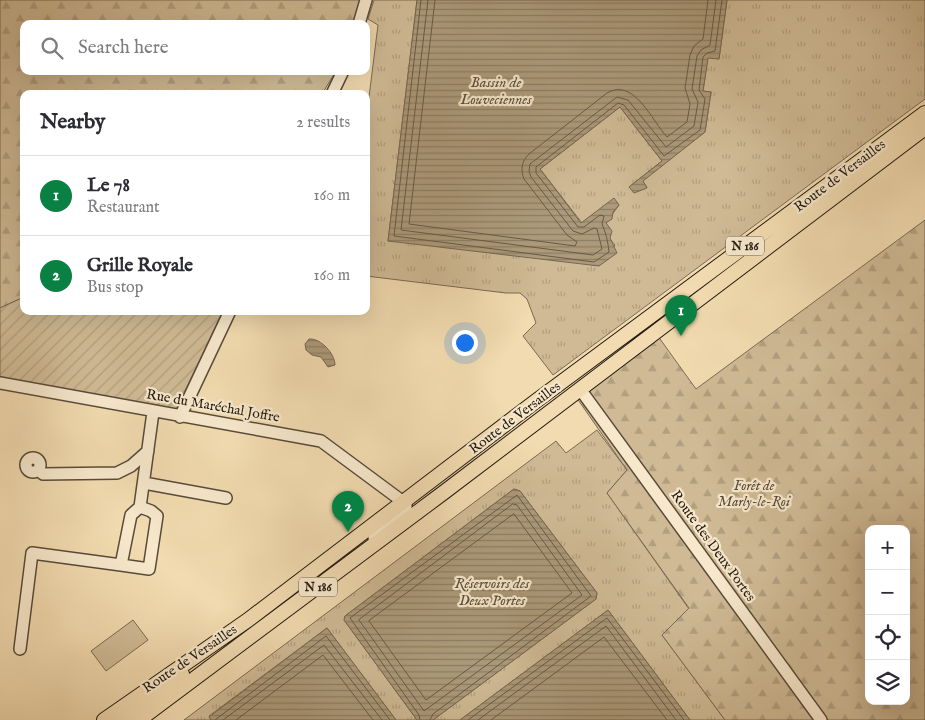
<!DOCTYPE html>
<meta charset="utf-8">
<style>
body{margin:0;font-family:"IM FELL English",serif;background:#f2f2f3;color:#2b2b33}
.controls{position:absolute;right:15px;bottom:15px;display:grid;overflow:hidden;border-radius:10px;box-shadow:0 5px 20px #0002}
.controls button{width:45px;height:45px;display:grid;place-items:center;padding:0;border:0;border-bottom:1px solid #e1e1e2;background:#fff;color:#2b2b33;font:25px sans-serif}
.you{position:absolute;left:464px;top:342px;width:18px;height:18px;margin:-12px;border:4px solid #fff;border-radius:50%;background:#1a73e8;box-shadow:0 0 0 8px #1a73e833}
.badge{display:grid;place-items:center;width:32px;height:32px;border-radius:50%;background:#0b8043;color:#fff;font-size:16px;font-weight:700}
.pin{position:absolute;translate:-50% -41px;filter:drop-shadow(0 1px 2px #0008)}
.pin::after{content:'';position:absolute;top:26px;width:18px;height:15px;background:inherit;clip-path:polygon(0 0,100% 0,50% 100%)}
.list{margin:0;padding:0;list-style:none}
h2{display:flex;justify-content:space-between;align-items:center;height:65px;margin:0;padding:0 20px;font-size:21px}
h2 small{font-size:16px;font-weight:400;color:#7c7c81}
.list li{display:grid;grid-template-columns:32px 1fr auto;gap:15px;align-items:center;box-sizing:border-box;height:80px;padding:0 20px;border-top:1px solid #e1e1e2}
.list b{display:block;font-size:19px;white-space:nowrap}
.list p{margin:0;font-size:16px;white-space:nowrap;color:#7c7c81}
.list em{font-size:16px;font-style:normal;color:#7c7c81}
.icon{flex:none;width:28px;height:28px;fill:none;stroke:currentColor;stroke-width:2;stroke-linecap:round;stroke-linejoin:round}
.map{position:relative;flex:none;width:925px;height:720px;overflow:hidden}
.search{position:absolute;background:#fff;box-shadow:0 5px 20px #0002;left:20px;top:20px;width:350px;height:55px;display:flex;align-items:center;gap:12px;box-sizing:border-box;padding:0 18px;border-radius:10px;color:#7c7c81;font-size:19px}
.panel{position:absolute;background:#fff;box-shadow:0 5px 20px #0002;left:20px;top:90px;width:350px;height:225px;border-radius:10px}
.map>svg:first-child{display:block}
</style>
<div class="map">
<svg width="925" height="720" viewBox="0 0 925 720">
<defs>
<pattern id="grass-tufts" width="24" height="20" patternUnits="userSpaceOnUse" patternTransform="scale(1.25)"><rect width="24" height="20" fill="#cfba95"/><path d="M3 7l-1-3M5 7V3M7 7l1-3M15 17l-1-3M17 17v-4M19 17l1-3" fill="none" stroke="#b29f7f"/></pattern>
<pattern id="forest-firs" width="22" height="20" patternUnits="userSpaceOnUse" patternTransform="scale(1.25)"><rect width="22" height="20" fill="#cfba95"/><path d="M5 1l3.5 6h-7zM16 11l3.5 6h-7z" fill="#b29f7f"/></pattern>
<pattern id="garden-furrows" width="10" height="10" patternUnits="userSpaceOnUse" patternTransform="scale(1.25)"><rect width="10" height="10" fill="#cfba95"/><path d="M-1 1l2-2M0 10L10 0M9 11l2-2" fill="none" stroke="#b29f7f"/></pattern>
<pattern id="water-rules" width="6" height="5" patternUnits="userSpaceOnUse" patternTransform="scale(1.25)"><rect width="6" height="5" fill="#ac9a7a"/><path d="M0 2.5h6" fill="none" stroke="#8c7d63"/></pattern>
</defs>
<rect width="100%" height="100%" fill="#f2dbb0"/>
<filter id="stains"><feTurbulence type="fractalNoise" baseFrequency=".004" numOctaves="4"/><feColorMatrix values="0 0 0 0 .2 0 0 0 0 .09 0 0 0 0 .02 0 0 0 .5 -.17"/></filter>
<radialGradient id="worn" r=".72"><stop offset=".6" stop-color="#630" stop-opacity="0"/><stop offset="1" stop-color="#630" stop-opacity=".3"/></radialGradient>
<path fill="url(#grass-tufts)" stroke="#7a6a53" d="M374,0H417L388,241L613,248L615,245L609,238L606,223L619,205L614,199L582,223L540,169L620,107L662,161L629,187L637,191L647,187L642,181L705,132L711,92L703,91L708,57L719,59L727,0H925V99L553,375L523,336L536,323L527,299L520,293H506L366,276V121L378,25L368,19Z
M597,430L627,470L607,493L689,609L662,635L725,720H690L608,610L460,720H433L596,599L597,593L520,491L514,489L345,616L344,620L417,720H396L327,628L209,716L211,720H184L556,441L566,453Z"/>
<path fill="url(#forest-firs)" stroke="#7a6a53" fill-rule="evenodd" d="M0,0H361L354,24H24V71H336L322,94H24V297L0,308Z
M925,220V720H725L662,635L689,608L607,493L627,470L574,394L655,332L696,389ZM869,529H906V701H869Z"/>
<path fill="url(#garden-furrows)" stroke="#7a6a53" d="M24,297V311H223L175,412L0,381V308Z"/>
<path fill="#cfba95" stroke="#7a6a53" d="M133,620L148,640L106,671L91,651Z"/>
<path fill="url(#water-rules)" stroke="#766750" d="M417,0H727L719,59L708,58L703,91L711,92L705,132L643,181L647,188L634,193L629,187L662,161L620,107L540,169L581,223L614,198L619,205L613,212L612,219L606,223L612,231L610,238L617,253L599,266L388,241Z
M309,339C321,338 335,354 335,365L328,367L321,357L312,355L306,350L305,344Z
M514,489L520,491L597,593L596,599L433,720H417L344,620L345,616Z
M608,610L690,720H460Z
M327,628L396,720H211L209,717Z"/>
<g fill="none" stroke-linecap="round" stroke-linejoin="round">
<path stroke="#685a46" stroke-width="1" d="M421,0L394,236L594,262L609,252C608,242 606,233 602,224L604,216L600,215L584,227H578L536,173V167L618,103L624,105L664,156L700,130L705,99L699,90L703,57L707,53L715,51L722,0
M428,0L401,230L593,255L602,249L597,229L594,228L582,234L573,231L531,177L529,171L530,164L617,97L628,100L666,147L694,126L698,102L692,89L697,56L701,50L710,45L716,0
M435,0L409,224L575,246L577,242L567,235L524,179C520,169 522,161 529,154L607,93C634,77 652,121 667,137L687,122L690,104L685,88L690,55L694,46L703,39L708,0
M513,504L517,505L582,595L424,711L359,620Z
M514,514L572,593L426,700L369,621Z
M215,720L326,636L390,720
M223,720L324,645L382,720
M236,720L323,655L373,720
M420,720L419,715L350,618L517,495L591,596L433,714L430,720
M468,720L607,618L684,720
M478,720L606,626L676,720
M491,720L604,637L667,720"/>
<defs>
<path id="minor" d="M359,24L366,0
M332,94L343,71
M0,383L321,441L406,504V508L374,538
M580,389L821,720
M180,417L230,311
M26 465a7 7 0 1 1 14 0a7 7 0 1 1-14 0Z
M38,470L43,474L117,473L131,466L148,451
M144,483L226,498
M140,507L151,511L157,516L149,569L121,565L131,515L140,507L153,412
M20,649L32,553L121,565"/>
<path id="major" d="M104,720L248,620L536,401L925,113
M123,720L182,674
M139,720L443,493L925,128"/>
</defs>
<use href="#minor" stroke="#584b39" stroke-width="14"/>
<use href="#major" stroke="#241b11" stroke-width="16"/>
<use href="#minor" stroke="#f7e8cc" stroke-width="11"/>
<use href="#major" stroke="#f2dbb0" stroke-width="14"/>
</g>
<g text-anchor="middle" dominant-baseline="central" stroke-width="4.5" stroke-linejoin="round" paint-order="stroke">
<g fill="#f7e8cc" stroke="#635849" stroke-width="1">
<rect x="726" y="236.5" width="38" height="19" rx="4"/>
<rect x="299" y="577.5" width="38" height="19" rx="4"/>
</g>
<g font-size="12" font-weight="bold" fill="#241b11">
<text x="745" y="246">N 186</text>
<text x="318" y="587">N 186</text>
</g>
<g font-size="14" fill="#241b11" stroke="#f7e8cc">
<text transform="translate(840 176) rotate(-37)">Route de Versailles</text>
<text transform="translate(213 406) rotate(10)">Rue du Maréchal Joffre</text>
<text transform="translate(515 418) rotate(-37)">Route de Versailles</text>
<text transform="translate(713 546) rotate(54)">Route des Deux Portes</text>
<text transform="translate(190 659) rotate(-34)">Route de Versailles</text>
</g>
<g font-size="14" font-style="italic" fill="#574b39" stroke="#f7e8cc">
<text x="754" y="486">Forêt de<tspan x="754" dy="16">Marly-le-Roi</tspan></text>
</g>
<g font-size="15" font-style="italic" fill="#5a4e3b" stroke="#f7e8cc">
<text x="496" y="82">Bassin de<tspan x="496" dy="17">Louveciennes</tspan></text>
<text x="492" y="583">Réservoirs des<tspan x="492" dy="17">Deux Portes</tspan></text>
</g>
</g>
<rect width="100%" height="100%" filter="url(#stains)"/>
<rect width="100%" height="100%" fill="url(#worn)"/>
</svg>
<div class="controls">
<button>+</button>
<button>−</button>
<button><svg class="icon" aria-label="locate" viewBox="0 0 24 24"><circle cx="12" cy="12" r="6"/><path d="M12 2v4M12 18v4M2 12h4M18 12h4"/></svg></button>
<button><svg class="icon" aria-label="layers" viewBox="0 0 24 24"><path d="M12 4l9 5-9 5-9-5zM3 14l9 5 9-5"/></svg></button>
</div>
<div class="you"></div>
<div class="pin badge" style="left:681px;top:336px">1</div>
<div class="pin badge" style="left:348px;top:532px">2</div>
<div class="search"><svg class="icon" aria-label="search" viewBox="0 0 24 24"><circle cx="10" cy="10" r="6"/><path d="M15 15l6 6"/></svg>Search here</div>
<section class="panel">
<h2>Nearby<small>2 results</small></h2>
<ul class="list">
<li><span class="badge">1</span><div><b>Le 78</b><p>Restaurant</p></div><em>160 m</em></li>
<li><span class="badge">2</span><div><b>Grille Royale</b><p>Bus stop</p></div><em>160 m</em></li>
</ul>
</section>
</div>
